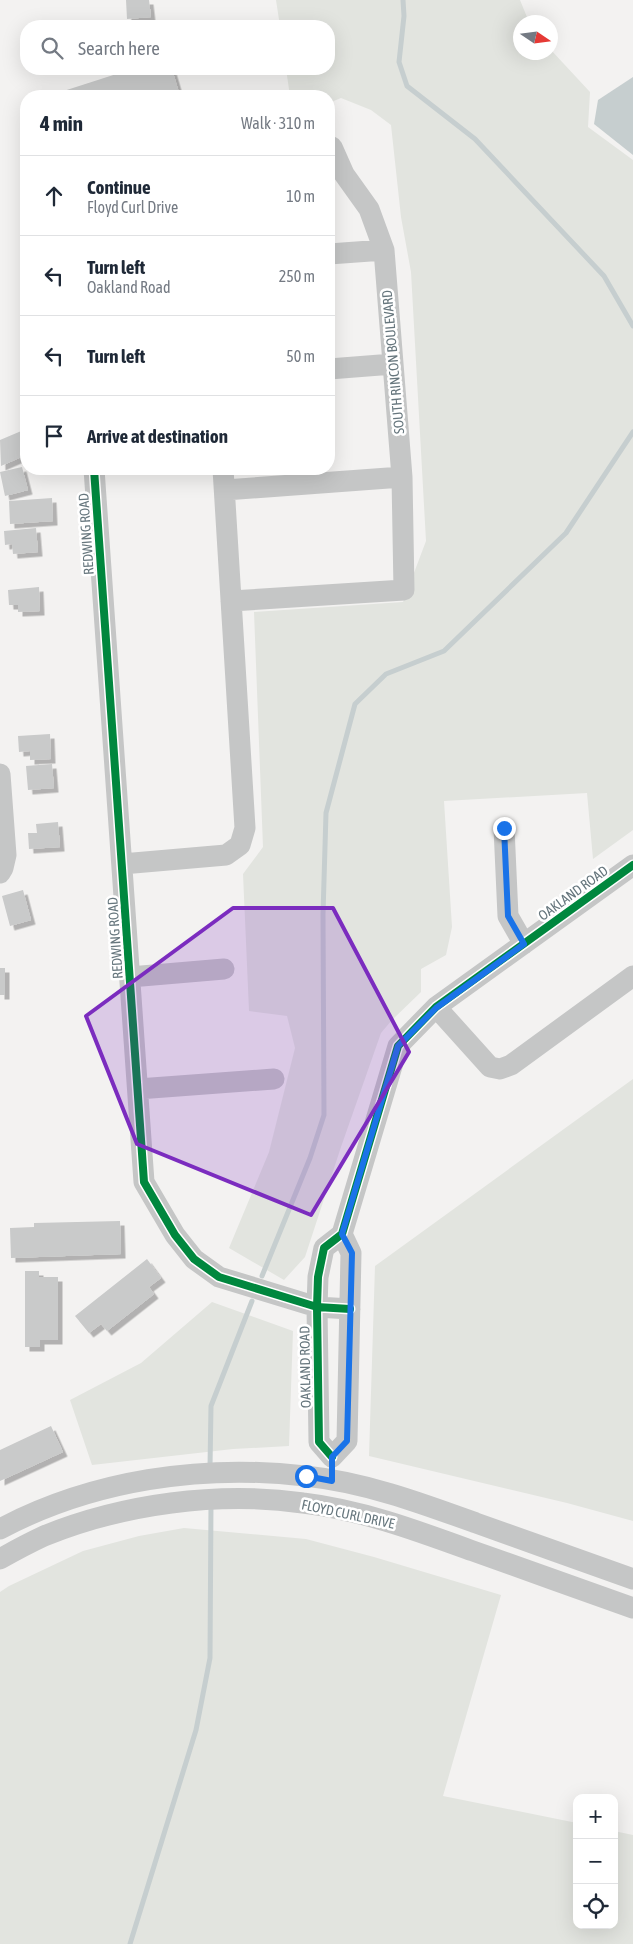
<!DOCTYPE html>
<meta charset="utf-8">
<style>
body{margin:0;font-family:"Asap Condensed",sans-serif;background:#f6f6f7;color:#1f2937}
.controls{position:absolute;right:15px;bottom:15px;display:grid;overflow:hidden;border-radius:10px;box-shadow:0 5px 20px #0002}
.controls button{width:45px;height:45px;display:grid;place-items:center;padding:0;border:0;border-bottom:1px solid #e0e1e3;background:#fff;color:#1f2937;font:25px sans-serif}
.compass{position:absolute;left:513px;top:15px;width:45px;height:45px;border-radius:50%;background:#fff;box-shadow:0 5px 20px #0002;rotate:103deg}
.stop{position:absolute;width:15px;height:15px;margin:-11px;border:4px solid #1a73e8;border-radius:50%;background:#fff}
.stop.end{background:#1a73e8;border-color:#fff;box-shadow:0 1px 5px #0008}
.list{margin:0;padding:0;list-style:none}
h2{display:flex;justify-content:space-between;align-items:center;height:65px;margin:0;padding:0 20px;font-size:21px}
h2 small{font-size:16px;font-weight:400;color:#747a83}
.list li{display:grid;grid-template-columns:32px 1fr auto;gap:15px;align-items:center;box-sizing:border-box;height:80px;padding:0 20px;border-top:1px solid #e0e1e3}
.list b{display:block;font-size:19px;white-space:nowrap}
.list p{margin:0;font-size:16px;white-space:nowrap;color:#747a83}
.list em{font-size:16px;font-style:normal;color:#747a83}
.icon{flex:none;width:28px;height:28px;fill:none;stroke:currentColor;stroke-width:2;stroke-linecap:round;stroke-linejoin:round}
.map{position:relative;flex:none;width:633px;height:1944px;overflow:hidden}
.search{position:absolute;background:#fff;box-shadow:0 5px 20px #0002;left:20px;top:20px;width:315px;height:55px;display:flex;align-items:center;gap:12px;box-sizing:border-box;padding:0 18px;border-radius:20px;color:#747a83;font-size:19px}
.panel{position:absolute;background:#fff;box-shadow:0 5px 20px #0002;left:20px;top:90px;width:315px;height:385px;border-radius:20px}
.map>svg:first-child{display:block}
</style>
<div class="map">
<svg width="633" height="1944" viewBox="0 0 633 1944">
<defs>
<filter id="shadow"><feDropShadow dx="4.5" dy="4.5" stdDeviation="0" flood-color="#0004"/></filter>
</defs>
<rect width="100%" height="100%" fill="#f3f2f1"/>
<path fill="#e2e4df" d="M276,0H520L529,22H520V52H550L551,50L590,92L588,127L633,160V830L593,859L587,793L444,801L452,927L446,955L421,969V992L392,1020L381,1033L341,1147L305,1257L284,1280L229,1248L269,1152L295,1048L287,1016L249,1011L243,874L263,847L254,612L403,602L426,541L411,272L401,217L391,125L371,110L341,98L329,103V96H290L286,69H329V26H280Z
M633,1079V1521L567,1503L369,1456L375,1266Z
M212,1302L293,1331L289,1446L233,1449L92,1465L70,1400L141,1363Z
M184,1528L306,1539L374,1557L501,1595L443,1796L577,1823V1925H614V1831L633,1835V1944H0V1592L9,1586L83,1551L139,1536Z"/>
<path fill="#c6cecf" d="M633,77V155L594,124L598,100Z"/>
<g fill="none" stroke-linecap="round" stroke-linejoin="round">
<path stroke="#c6cecf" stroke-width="5" d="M403,0L404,16L399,62L407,86L475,139L604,276L633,326
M262,1276L310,1158L324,1115L323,914L326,813L355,704L386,674L444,651L566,533L633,432
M210,1467L211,1406L252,1301
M130,1944L196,1730L210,1658L211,1503"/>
</g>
<path fill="#c9caca" filter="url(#shadow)" d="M126,0H149L151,17L127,19Z
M132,69H172L180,96H48Z
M26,429V455L1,466L0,440Z
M22,467L28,490L5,496L0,472Z
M52,498L53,521L10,524L9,501Z
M36,528L38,552L13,554L12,544L5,545L4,531Z
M39,587L40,611L18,612V605H9L8,590Z
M50,734L51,759L30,760V751L19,752L18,736Z
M52,764L54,788L28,790L26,766Z
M58,822L60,847L29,849L28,833H37L36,824Z
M23,890L31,920L10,926L2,896Z
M0,968H5V995H0Z
M120,1221L121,1254L11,1258L10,1228L34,1227V1223Z
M147,1259L161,1278L149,1287L154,1294L107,1331L101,1324L89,1333L75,1316Z
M25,1271H39V1277H58V1340H40V1347H25Z
M51,1426L63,1452L0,1481V1450Z"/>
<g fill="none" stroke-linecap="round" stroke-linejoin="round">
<path stroke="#c5c6c6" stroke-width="21" d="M329,254L384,250
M329,369L393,364
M94,469L144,1182L175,1235L194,1259L219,1277L317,1307L350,1309
M225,490L402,477
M231,601L404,590L402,477L384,250L369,209L344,174L332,147
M0,774L6,855L3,868L0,873
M504,828L508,916L524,944
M122,864L226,855L240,845L245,828L223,469
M130,977L224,969
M436,1007L490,1067L500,1069L511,1065L633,976
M138,1089L274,1079
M332,1457L319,1442L317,1307L318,1277L324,1248L342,1234L398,1046L436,1007L633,865
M332,1457L347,1441L351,1253L342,1234
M0,1529C92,1480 202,1464 305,1476C364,1482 421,1503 476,1523C528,1542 581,1560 633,1579
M0,1559C14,1551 29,1543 44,1536C123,1504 218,1491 303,1503C362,1510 418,1531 473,1551C526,1570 580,1589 633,1608"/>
<defs>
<path id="cycleway" d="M94,469L144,1182L175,1235L194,1259L219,1277L317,1307L350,1309
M332,1457L319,1442L317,1307L318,1277L324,1248L342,1234L398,1046L436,1007L633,865"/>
</defs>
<use href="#cycleway" stroke="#fff" stroke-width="11"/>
<use href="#cycleway" stroke="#00873e" stroke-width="8"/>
</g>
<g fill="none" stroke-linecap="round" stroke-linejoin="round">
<path stroke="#1a73e8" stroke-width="6" d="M306,1476L332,1481V1457L347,1441L352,1253L342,1234L398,1046L436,1008L524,944L508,916L504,828"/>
</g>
<path fill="#7b2cbf" fill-opacity="0.2" stroke="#7b2cbf" stroke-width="4" stroke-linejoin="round" d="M233,908H333L409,1052L311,1215L137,1144L86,1016Z"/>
<g text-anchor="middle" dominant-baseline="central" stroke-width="5" stroke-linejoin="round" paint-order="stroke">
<g font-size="14" fill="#66767d" stroke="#fff">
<text transform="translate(393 362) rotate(-95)">SOUTH RINCON BOULEVARD</text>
<text transform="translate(86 534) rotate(-94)">REDWING ROAD</text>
<text transform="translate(573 893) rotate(-36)">OAKLAND ROAD</text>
<text transform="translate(115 938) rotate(-94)">REDWING ROAD</text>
<text transform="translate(305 1367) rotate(-91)">OAKLAND ROAD</text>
<text transform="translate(348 1514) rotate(12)">FLOYD CURL DRIVE</text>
</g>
</g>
</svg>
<div class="controls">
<button>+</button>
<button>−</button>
<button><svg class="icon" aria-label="locate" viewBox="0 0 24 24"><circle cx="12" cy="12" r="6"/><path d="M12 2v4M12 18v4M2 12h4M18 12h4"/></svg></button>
</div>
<svg class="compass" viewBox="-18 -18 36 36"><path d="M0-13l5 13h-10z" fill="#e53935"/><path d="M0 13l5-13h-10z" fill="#747a83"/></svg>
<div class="stop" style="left:306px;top:1476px"></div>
<div class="stop end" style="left:504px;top:828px"></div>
<div class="search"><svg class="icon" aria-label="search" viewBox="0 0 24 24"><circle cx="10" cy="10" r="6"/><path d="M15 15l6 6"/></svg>Search here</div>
<section class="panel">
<h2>4 min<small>Walk · 310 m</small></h2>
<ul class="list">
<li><svg class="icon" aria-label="ahead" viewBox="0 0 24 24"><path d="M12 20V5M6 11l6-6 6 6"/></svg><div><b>Continue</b><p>Floyd Curl Drive</p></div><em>10 m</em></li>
<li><svg class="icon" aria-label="left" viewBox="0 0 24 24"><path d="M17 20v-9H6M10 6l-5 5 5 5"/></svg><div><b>Turn left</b><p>Oakland Road</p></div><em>250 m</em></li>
<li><svg class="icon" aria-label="left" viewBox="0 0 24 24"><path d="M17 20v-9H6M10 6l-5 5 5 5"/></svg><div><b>Turn left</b></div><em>50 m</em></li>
<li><svg class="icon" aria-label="arrive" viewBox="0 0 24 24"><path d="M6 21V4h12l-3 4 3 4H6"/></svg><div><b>Arrive at destination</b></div></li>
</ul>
</section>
</div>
